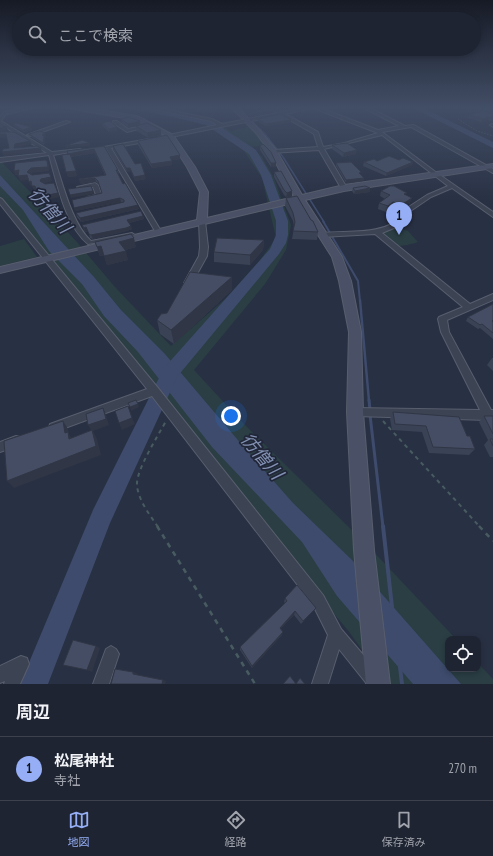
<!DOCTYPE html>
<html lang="ja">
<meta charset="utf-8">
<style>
body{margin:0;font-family:"PT Sans Narrow","Noto Sans JP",sans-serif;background:#262c3a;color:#f1f3f6}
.controls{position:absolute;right:12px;bottom:12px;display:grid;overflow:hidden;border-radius:8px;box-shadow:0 2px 6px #0003}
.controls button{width:36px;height:36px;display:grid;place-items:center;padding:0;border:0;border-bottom:1px solid #3c414d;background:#1e2432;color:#f1f3f6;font:20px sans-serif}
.you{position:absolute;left:231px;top:416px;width:14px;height:14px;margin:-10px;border:3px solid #fff;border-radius:50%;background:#1a73e8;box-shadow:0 0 0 6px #1a73e833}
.badge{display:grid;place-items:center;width:26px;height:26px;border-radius:50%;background:#95aef6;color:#111;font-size:13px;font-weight:700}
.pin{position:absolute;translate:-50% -33px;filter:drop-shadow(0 1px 2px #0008)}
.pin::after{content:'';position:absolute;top:21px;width:14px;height:12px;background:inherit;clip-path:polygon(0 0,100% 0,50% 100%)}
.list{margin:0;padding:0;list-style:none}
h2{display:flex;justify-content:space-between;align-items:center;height:52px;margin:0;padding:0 16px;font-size:17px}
h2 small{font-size:13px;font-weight:400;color:#a1a4ac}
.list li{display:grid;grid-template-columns:26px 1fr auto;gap:12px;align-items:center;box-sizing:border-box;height:64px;padding:0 16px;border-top:1px solid #3c414d}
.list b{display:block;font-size:15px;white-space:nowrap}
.list p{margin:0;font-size:13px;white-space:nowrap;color:#a1a4ac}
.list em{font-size:13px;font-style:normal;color:#a1a4ac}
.icon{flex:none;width:22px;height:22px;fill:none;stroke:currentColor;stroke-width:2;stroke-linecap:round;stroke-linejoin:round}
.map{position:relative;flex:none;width:493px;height:684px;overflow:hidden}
.search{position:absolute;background:#1e2432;box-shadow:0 2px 6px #0003;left:12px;right:12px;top:12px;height:44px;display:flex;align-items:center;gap:10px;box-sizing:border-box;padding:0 14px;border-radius:22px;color:#a1a4ac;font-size:15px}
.sheet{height:116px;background:#1e2432}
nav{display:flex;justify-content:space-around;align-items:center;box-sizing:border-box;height:56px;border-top:1px solid #3c414d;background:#1e2432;font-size:11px;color:#a1a4ac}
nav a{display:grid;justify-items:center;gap:2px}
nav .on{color:#95aef6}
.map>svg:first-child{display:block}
</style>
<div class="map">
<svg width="493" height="684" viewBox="0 0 493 684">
<rect width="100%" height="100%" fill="#283043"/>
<path fill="#2a3e44" d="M120,107H146L213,121L231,131L252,126L268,144L252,147L262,157L274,178L291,225L286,250L265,284L194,370L243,423L370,548L456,639H448V669H478V663L493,679V684H386L350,633L221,477L90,306L51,263L0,200V160L77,242L115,287L171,346L225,299L260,260L276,238L262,178L244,151L230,140L201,122Z
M393,226L408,231L418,242C395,249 395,247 377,232Z
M24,239L37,257L0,266V246Z"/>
<path fill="#3e4b6c" d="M0,175L94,277L121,310L165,354L248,452L293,503L352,560L461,684H413L337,596L302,542L212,447L138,352L104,316L82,284L49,251L23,210L0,186Z"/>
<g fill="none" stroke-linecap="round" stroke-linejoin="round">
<path stroke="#3e4b6c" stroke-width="1.5" d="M465,107L474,109
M238,108L265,134L283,157L324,222
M483,111L493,113"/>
<path stroke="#3e4b6c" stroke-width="2" d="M323,221L358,281L360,301"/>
<path stroke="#3e4b6c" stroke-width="2.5" d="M360,300L369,401"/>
<path stroke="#3e4b6c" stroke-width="3" d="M369,400L370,410
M370,415L383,527"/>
<path stroke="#3e4b6c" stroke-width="4" d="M383,526L392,607
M400,667L402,684"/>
<path fill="#3e4b6c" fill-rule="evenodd" d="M132,107H147L212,121L256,150L271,175L288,221V235L286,243L279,254L177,377L110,523L48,684H20L93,510L164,368L270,249L276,235V221L261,175L249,154L206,125Z
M411,107H421L493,142V148Z"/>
<defs>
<path id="street" d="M27,107H37L6,114L1,121L52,152L80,149L82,150L53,155C62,180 71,223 91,241L132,233L135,235L134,236L88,244C65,225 57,183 49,155L0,162V158L47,153L0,124V117L4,112Z
M144,107H154L212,119L222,124L277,113L268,107H274L282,112L305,107H318L378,130L399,126L362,107H368L405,126L414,125L493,169V173L491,172L411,127L382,132L437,173L493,212V217L452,188L431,197L409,212L410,216L401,225L382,233L470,304L493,294V300L447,320L449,332L491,410H493V418L488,420L355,416L351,415L350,412L351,409L355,408L480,410L441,332L438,319L439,317L463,307L375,234L322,237L319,235L322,233C350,230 381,236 404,216V210L427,195L448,186L382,135L324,149L347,188L344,190L341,188L319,150L271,153L270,152L273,150L318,147L314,134L281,115L161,139H159V137L217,125L211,121ZM313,108L378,133L345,143L323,147L318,132L285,114Z
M482,107H489L483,110L493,114V116L477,110Z
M66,121L70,122L31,136L27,135Z
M113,121H117L128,129L148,125L150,126L127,132L113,123Z
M492,124H493V127L490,125Z
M149,139L151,140V141L111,148L161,231L158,233L155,231L106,148L94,150L92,149Z
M95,183L98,185L102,196L101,197L87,199V197L96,195L93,187L80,189L77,187Z
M0,198L2,199L158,388L323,595L341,629L383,678L385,684H367L339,649L328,684H312L328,635L313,605L152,396L54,432L50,430L49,427L50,424L147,389L0,204Z
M202,219L205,221L208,247L207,256L192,283L188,285L184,283L199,256L200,247L199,221Z
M16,436L20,437L22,441L20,445L0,452V442Z
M111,646L116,649L119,654L109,684H93L106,649Z
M21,656L27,658L29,664L20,684H4L5,681L0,683V666Z"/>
<path id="secondary" d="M63,107H80L137,116L173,135L195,167L208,192L207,218L294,197L270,152L256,133L231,107H238L260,131L276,150L302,195L344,185L493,164V168L344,191L305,200L342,257L351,281L361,332L363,412L374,550L390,684H366L354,550L347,412L349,332L339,281L332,257L297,202L0,273V267L197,220L200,192L187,167L168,137L135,120Z"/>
</defs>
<use href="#street" stroke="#585e6d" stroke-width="2"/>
<use href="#secondary" stroke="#585e6d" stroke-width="2"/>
<path stroke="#485b60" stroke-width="1" stroke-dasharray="1.5 1.5" stroke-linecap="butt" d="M458,119L477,131L493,136"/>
<path stroke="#485b60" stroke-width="2" stroke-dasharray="4 4" stroke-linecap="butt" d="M383,421L480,527
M158,527C150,515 138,500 137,485C136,470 158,436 166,421"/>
<path stroke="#485b60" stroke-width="2.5" stroke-dasharray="5 5" stroke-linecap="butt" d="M157,526L255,684
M479,526L493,541"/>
<use href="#street" fill="#3c4353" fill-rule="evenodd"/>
<use href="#secondary" fill="#4a5166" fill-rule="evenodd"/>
</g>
<path fill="#3a4255" d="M193,107H217V110L200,113Z
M473,107H479L477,108L493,114V122L488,120L481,122L468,118L469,115L476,113L470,111L471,109Z
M488,107H493V112L487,110Z
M274,112L251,117L248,115V113Z
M121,119L141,125L161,135L148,138L137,131L136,126H137L128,127L122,123Z
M258,119L291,120L290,122L266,126L258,121Z
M102,123L118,130L109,132L103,126Z
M13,124L32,130L24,132L14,126Z
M29,134L46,136L44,137L45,139L44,145L30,136Z
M138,141L180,159L172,160V165L152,168L138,145Z
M332,145L356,154L343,157L332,149Z
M104,146L119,173L118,174L123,184L139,209L81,222L77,217L76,213L123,203L121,202L75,211L102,193L99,184L96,182L80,184L105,175L95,153L71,157L77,176L68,177L62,155Z
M113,146L135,164L146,179L135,181L131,171L127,172L113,149Z
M260,146L276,163V167H271L260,150Z
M377,161L412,165L386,176L363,166L364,162Z
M336,163L364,178L363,181L346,183L336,166Z
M274,172L292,196L286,197L284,195L274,177Z
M353,188H370V192L354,194L352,191Z
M381,191L407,196L410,203L399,210L391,208L386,212L378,209L379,203L385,199L380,196Z
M286,198L311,220L318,232L317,240L292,239L294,227L293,221L285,206Z
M143,216L144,219L129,223L132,229L127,231L93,239L90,238L88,231L85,232L82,225Z
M264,240L263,250L250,265L214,262V252Z
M95,242L136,247L125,250L128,260L107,265L104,255L100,256Z
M232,290L174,344L160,334L157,320L167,313Z
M493,304V339L480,328L478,329L466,321L468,317Z
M492,358H493V371L487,365Z
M393,412L467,436L475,449L469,455L429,453L422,432L392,430L390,419Z
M484,416H493V457H490L484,445L488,440L479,422Z
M285,598L313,611L301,624L294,615L280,629L282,635L252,668L240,650V647L285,603L284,602Z"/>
<path fill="#303645" d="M217,108V110L200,113V110Z
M274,110V112L251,117V114Z
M489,117L488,120L481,122L482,119Z
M291,120L290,122L266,126V124Z
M140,121L141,125L128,127V124Z
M1,124L3,127H6L8,130L0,132V128Z
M31,127L32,130L24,132L23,130Z
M117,127L118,130L109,132V129Z
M161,130V135L148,138L147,133Z
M45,133L46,136L44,137L45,139L44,145L42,135Z
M0,134H6L8,137L0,138Z
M30,141L32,144L17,148L16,151L41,148L42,152L4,156L2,152L14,148L15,144Z
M90,143V146L66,148L65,146Z
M94,149L95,153L69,157L68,154Z
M357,150L356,154L343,157L344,153Z
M180,155V159L170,161V157Z
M47,161L49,165V171L33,173L29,176L27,172L31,168Z
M172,161V165L152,168L151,164Z
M413,162L412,165L386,176L387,173Z
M271,163H276V167H271Z
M126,168H130L131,171L127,172Z
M19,170L21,175H15L14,171Z
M76,171L77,176L68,177L66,172Z
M27,175L29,180L20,181L18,176Z
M145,175L146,179L135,181L134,177Z
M51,177L52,181L43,184L40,181L41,179Z
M95,178L96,182L80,184L79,180Z
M364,178L363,181L346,183V180Z
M31,181L33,186H31L29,182Z
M32,186H35L37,190L34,191Z
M370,188V192L354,194L355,191Z
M41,190L43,194L39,195L37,191Z
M93,191L94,194L71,198L70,195Z
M292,191V196L286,197L287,193Z
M58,193L60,197L44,200L43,196Z
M120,198L121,202L75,211L74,208Z
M412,198L410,203L399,210L401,205Z
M393,202L391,208L386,212L388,206Z
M138,205L139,209L81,222L80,218Z
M143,216L144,219L128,223L127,220Z
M131,226L132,229L127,231L93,239L91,235Z
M86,227L88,231L85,232L84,228Z
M134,238L136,247L122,251L119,242Z
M264,240L263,250L250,265V255Z
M101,246L104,255L100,256L97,247Z
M126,251L128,260L107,265L104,256Z
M232,277V290L174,344L171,330Z
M138,404L139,407L131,411L130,407Z
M103,408L106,415L109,425L93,431L97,439L101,455L14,488L7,481L92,432L88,425Z
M132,418L135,424L122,430L119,423Z
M63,421L68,429L69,434L73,441L75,447L65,433Z
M295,611L294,615L279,631L280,628Z
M283,632L282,635L252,668V666Z
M96,646L100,648L92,672L87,670Z
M133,672L137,673L136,676L133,674Z
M163,680L166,681L165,684H162Z"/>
<path fill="#444d63" stroke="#303645" d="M196,107H217V108L200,110Z
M473,107H477L478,108L493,114V118L489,117L482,119L469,115L482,111L471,109Z
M271,108L274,110L251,114L248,113Z
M281,114L291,120L266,124L258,119Z
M129,117L140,121L128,124L121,119Z
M110,121L117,127L109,129L102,123Z
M0,123L1,124L2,126L6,127L0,128Z
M16,123L31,127L23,130L13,124Z
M147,123L161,130L147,133L136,126Z
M39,131L45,133L42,135L44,136L43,143L29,134Z
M0,132H14L30,141L15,144L14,148L37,146L41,148L2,152L3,149L9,148L6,134H0Z
M167,135L180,155L170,157L172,161L151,164L138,141Z
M82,140L90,143L65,146Z
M347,143L357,150L344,153L332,145Z
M123,144L135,164L141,163L145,175L134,177L130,168H126L113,146Z
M263,144L271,152L276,163H271L260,146Z
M104,146L118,170H116L123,184L125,183L138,205L80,218L76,213L124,202V200L120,198L74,208L72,200L102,193L98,181L95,178L79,180V179L106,175L94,149L68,154L67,151Z
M70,154L76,171L66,172L62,155Z
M389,156L399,160L403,158L413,162L387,173L364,162L374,159L377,161Z
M45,160L47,161L48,167L31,168L27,172L32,175L49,173L51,177L41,179L40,181L45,184L54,183L58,193L43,196L41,190L37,191L35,186H32L31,181L29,182L27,175L18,176L19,170L14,171L15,163Z
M351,162L361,172L359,173L364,178L346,180L336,163Z
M281,171L292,191L287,193L284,190L274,172Z
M91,186L93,191L70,195L68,189Z
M365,186L370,188L355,191L353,188Z
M390,186H394L407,193L404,194L412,198L401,205L393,202L388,206L379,203L390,195L381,191Z
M297,196L311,220L313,221L318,232L293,231L295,222L293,213L286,198Z
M141,211L143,216L127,220L131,226L126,228L91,235L89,234L86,227L84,228L82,225Z
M131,234L134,238L119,242L126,251L104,256L101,246L97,247L95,242Z
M217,238L264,240L250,255L214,252Z
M190,272L232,277L171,330L157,320L161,314L167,313Z
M493,304V320L492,321L493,322V333L482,324L480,325L468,317Z
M136,400L138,404L130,407L128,403Z
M128,406L132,418L119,423L115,411Z
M103,408L106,419L88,425L86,414Z
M393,412L459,417L467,436H470L475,449L433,447L426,426L395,424Z
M484,416H493V434Z
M63,421L65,433L68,432L69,439L92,430L96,446L7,481L4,441Z
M490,439H493V446Z
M297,585L316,608L303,621L295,611L280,628L283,632L252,666L240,647L287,601L285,598Z
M73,640L96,646L87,670L63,665Z
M115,669L133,672V674L163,680L162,684H111Z
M290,676L296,684L300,678L305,684H283Z"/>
<linearGradient id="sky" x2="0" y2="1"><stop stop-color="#161a25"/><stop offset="0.53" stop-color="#424e66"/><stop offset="1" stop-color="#424e66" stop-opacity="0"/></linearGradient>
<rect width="493" height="203" fill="url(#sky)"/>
<g text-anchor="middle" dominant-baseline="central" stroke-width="3.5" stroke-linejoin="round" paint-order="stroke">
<g font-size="18" font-style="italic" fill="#8290b2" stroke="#212738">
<text transform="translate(50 210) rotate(49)">彷僧川</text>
<text transform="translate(262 456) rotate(50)">彷僧川</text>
</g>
</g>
</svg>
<div class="controls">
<button><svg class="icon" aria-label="locate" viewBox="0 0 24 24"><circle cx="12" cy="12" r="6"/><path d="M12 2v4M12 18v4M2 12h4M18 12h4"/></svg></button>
</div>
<div class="you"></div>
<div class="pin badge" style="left:399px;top:235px">1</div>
<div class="search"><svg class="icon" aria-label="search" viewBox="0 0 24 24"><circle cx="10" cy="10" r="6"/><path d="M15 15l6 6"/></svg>ここで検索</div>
</div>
<section class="sheet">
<h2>周辺<small></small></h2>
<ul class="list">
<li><span class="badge">1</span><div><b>松尾神社</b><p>寺社</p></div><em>270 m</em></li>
</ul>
</section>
<nav>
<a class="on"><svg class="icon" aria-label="map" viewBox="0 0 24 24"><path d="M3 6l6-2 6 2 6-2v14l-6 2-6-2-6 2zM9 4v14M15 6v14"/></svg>地図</a>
<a><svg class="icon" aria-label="directions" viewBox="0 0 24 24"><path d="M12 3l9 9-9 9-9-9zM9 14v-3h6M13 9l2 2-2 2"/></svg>経路</a>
<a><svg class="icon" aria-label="saved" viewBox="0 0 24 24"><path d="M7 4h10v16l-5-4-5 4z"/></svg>保存済み</a>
</nav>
